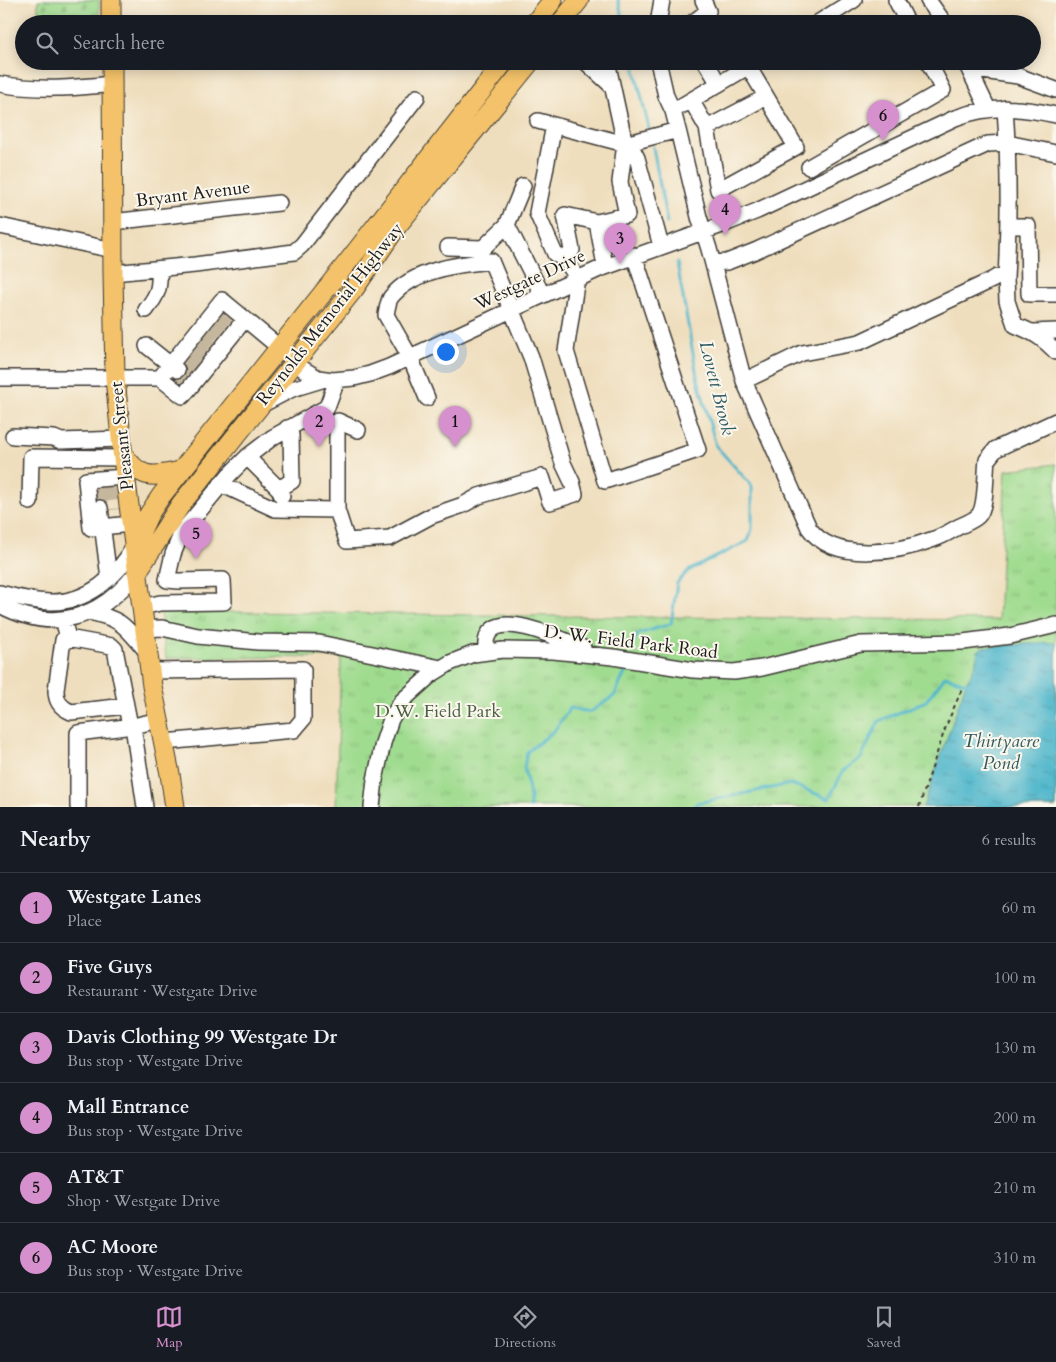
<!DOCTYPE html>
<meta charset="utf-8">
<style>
body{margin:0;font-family:Cardo,serif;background:#20242c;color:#f1f3f6}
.you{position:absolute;left:445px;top:351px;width:18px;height:18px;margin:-12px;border:4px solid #fff;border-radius:50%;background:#1a73e8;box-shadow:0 0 0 8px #1a73e833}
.badge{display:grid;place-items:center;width:32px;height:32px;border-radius:50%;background:#d690ce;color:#111;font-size:16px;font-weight:700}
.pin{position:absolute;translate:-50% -41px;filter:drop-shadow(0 1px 2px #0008)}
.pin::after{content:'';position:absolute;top:26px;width:18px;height:15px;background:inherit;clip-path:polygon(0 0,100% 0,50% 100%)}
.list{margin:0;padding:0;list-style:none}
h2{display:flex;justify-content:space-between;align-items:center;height:65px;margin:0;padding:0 20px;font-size:21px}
h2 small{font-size:16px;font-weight:400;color:#9ea1a6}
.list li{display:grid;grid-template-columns:32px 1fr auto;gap:15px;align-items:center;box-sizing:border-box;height:70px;padding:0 20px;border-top:1px solid #363941}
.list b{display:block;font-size:19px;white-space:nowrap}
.list p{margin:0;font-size:16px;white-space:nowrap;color:#9ea1a6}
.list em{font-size:16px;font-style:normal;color:#9ea1a6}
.icon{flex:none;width:28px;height:28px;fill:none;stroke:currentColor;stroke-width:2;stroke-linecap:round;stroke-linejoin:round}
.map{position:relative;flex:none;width:1056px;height:807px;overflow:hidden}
.search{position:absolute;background:#171b24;box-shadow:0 2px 12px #0003;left:15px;right:15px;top:15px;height:55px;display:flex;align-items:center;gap:12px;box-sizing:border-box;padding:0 18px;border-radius:28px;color:#9ea1a6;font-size:19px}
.sheet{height:485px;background:#171b24}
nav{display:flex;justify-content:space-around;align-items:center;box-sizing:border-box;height:70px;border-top:1px solid #363941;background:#171b24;font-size:14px;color:#9ea1a6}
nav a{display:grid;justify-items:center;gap:2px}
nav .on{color:#d690ce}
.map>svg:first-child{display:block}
</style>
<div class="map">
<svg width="1056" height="807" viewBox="0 0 1056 807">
<defs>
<pattern id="cemetery-stones" width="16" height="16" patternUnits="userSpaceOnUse" patternTransform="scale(1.25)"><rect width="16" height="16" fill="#a0dc90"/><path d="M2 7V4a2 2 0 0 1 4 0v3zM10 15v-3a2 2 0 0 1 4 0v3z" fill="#89bc7c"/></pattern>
<pattern id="park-tufts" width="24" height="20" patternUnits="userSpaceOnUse" patternTransform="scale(1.25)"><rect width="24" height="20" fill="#a0dc90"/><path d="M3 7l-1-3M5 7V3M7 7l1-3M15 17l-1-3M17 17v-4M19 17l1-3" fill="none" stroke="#89bc7c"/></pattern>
<pattern id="water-ripples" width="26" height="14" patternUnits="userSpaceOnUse" patternTransform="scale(1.25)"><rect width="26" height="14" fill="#4db6cb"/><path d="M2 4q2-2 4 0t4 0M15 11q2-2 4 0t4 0" fill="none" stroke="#3f93a4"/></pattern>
</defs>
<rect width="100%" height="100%" fill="#fbf7ec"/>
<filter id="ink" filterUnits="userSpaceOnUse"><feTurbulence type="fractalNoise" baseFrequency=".02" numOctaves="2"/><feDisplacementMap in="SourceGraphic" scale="10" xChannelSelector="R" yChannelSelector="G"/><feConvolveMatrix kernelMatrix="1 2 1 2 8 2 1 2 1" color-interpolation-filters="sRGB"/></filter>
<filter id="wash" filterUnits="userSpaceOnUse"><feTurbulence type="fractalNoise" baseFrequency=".0096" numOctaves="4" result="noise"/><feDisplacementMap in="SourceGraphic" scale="20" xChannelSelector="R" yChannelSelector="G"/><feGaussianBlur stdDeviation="1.12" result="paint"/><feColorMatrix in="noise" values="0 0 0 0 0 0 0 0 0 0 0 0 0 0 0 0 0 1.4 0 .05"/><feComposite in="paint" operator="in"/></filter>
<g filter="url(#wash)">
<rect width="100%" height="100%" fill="#efdebd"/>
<path fill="url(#cemetery-stones)" stroke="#5e7c56" d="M38,0H99V24H38Z"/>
<path fill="url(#park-tufts)" stroke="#5e7c56" d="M1056,464V807H336L341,657L166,658L160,611L558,616L998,620L1006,470Z"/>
<path fill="url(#water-ripples)" stroke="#346974" d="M1056,642V807H923L966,683L975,666L978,651L983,647Z"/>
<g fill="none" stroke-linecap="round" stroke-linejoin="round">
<path stroke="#4db6cb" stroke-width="3" d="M618,0L624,24
M633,61L649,129
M653,147L667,223
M630,648L638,634L671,624L677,583L688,571L748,541L752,529V486L716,446L697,376L677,263
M530,807V794L524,768L527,752L554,731L570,708L590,712L614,696L625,673
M694,807L697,803L791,784L829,799L843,771L861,758L879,721L926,701L945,676L969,684"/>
</g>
</g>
<g filter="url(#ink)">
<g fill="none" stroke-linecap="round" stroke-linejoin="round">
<path stroke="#c5b79d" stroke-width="15" stroke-dasharray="15 8" stroke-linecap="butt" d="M218,319L227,326
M210,329L218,337
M201,339L210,347
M194,349L203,357
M185,360L195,367
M177,370L187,377
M98,484L100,508
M109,486L112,510"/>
<defs>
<path id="minor" d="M896,0L908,24
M928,0L945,24
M658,24L662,0
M691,24L708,11L703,0
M816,24L854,0
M590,61L588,64L612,86
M607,61L625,144L678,130
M658,61L666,96L673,111L678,130L699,217L709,249L744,381L802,353L860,342L992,280L997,277L1006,278C1009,221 1009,164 1005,108
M705,61L719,84
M966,63L988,109
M969,69L1018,76L1056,90
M0,84C38,91 74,88 112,84
M691,100L707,128L718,190L796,147L748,66
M683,105L756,62
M538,121L625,144L633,150L637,158L661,246
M554,125L537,213L555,254L566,260L572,250L565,215L597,222L605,266
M707,128L766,97
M809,167L943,90L928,61
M523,186L507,225L542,294
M112,222L279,203
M597,222L627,215L620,182L625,144
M0,226L113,250
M1009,226H1028L1029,294H1056
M448,247L483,248L507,225
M566,260L577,278L566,351L605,481L698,450L634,255
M713,263L727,262L755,251L988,144L1007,143L1056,153
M113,273L195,265L294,252L302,245L417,97
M1006,278L1007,301L1015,325C1033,332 1043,338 1056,352
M146,310C158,294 160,289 159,269
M1033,332L1056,331
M147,346L177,370
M0,378H160L222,300L280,348L303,369L318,378L333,380L354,378L370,374L389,367L597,270L722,225L757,211L955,118C990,105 1021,107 1056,115
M160,378L183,396L245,319
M744,381L809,528C834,564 900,552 934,539C943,536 951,531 958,527C964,524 973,521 978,516C987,507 985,473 987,460L996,449L1056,421
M265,403L292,389L325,379
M338,421L358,430
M337,433V510L347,541L390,538L431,516L463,505L479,496L542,477L550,502L575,494L572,482L563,463L531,357L491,261C458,264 413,270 391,297C388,301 387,310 386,315L410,357L427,398
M13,436L54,438L61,441L121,439
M247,457L279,489L282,496
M125,477L86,480L91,528L131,524
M221,484L275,509L337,510
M279,489L292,481L291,435L287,428
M30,502L31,457L123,458
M100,508L109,578
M0,593C16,597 33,602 50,602C87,603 118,577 134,546
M0,605C54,634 100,619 137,572
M142,607L160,603L224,602L223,580L179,581L167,580L173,554L182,532L229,475L247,457L273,437L327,407L337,380
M88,612C123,619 125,626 147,652
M63,619L68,638L112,646L115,649L130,726
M144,629L162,628L198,636L258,642L319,643L441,668
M68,638L63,640L56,690C56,701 60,707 71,712L126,706
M486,652C480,599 559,639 583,648
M150,671L303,669V719L294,730L164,742
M133,726L145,807
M78,807V733L133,726L159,720
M372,807L375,780L383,743L391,719L402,701L432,674L450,663L473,654L503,650L553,651L613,657L693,670L734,672L762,668L861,644L963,642L1010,636L1056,625"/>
<path id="major" d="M111,0V24
M534,24L553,0
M560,24L579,0
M112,61L113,273L115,378L123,458L152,686L170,774L175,807
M122,452C139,479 151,478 180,471
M134,546L149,514L161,496L347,263L505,61
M137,572L181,504L354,289L397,226L531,61"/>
</defs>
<use href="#minor" stroke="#3c3934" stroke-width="18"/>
<use href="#major" stroke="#3c3934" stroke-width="21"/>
<path stroke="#3c3934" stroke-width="2" stroke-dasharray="4 4" stroke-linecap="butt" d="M919,807L946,726L962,689"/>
<use href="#minor" stroke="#fff" stroke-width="15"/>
<use href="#major" stroke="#f3c26a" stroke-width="19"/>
</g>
</g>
<g text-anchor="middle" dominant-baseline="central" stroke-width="4" stroke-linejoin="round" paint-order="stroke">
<g font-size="18" fill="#1c1c1c" stroke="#fbf7ec">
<text transform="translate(193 194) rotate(-7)">Bryant Avenue</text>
<text transform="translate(530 280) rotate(-25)">Westgate Drive</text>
<text transform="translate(330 314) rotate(-52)">Reynolds Memorial Highway</text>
<text transform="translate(122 436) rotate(-96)">Pleasant Street</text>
<text transform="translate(631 642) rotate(7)">D. W. Field Park Road</text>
</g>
<g font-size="18" fill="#4a5f45" stroke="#fbf7ec">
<text x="438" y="711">D.W. Field Park</text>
</g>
<g font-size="19" font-style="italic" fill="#305a62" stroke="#fbf7ec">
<text transform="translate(717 388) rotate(76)">Lovett Brook</text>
<text x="1001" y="741">Thirtyacre<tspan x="1001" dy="22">Pond</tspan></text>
</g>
</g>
</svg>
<div class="you"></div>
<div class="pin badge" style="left:455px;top:447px">1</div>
<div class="pin badge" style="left:319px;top:447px">2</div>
<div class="pin badge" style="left:620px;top:264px">3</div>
<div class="pin badge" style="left:725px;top:235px">4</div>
<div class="pin badge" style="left:196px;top:559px">5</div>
<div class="pin badge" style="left:883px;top:141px">6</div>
<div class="search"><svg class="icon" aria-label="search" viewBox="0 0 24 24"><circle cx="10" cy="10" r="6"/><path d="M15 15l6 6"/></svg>Search here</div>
</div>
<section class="sheet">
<h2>Nearby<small>6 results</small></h2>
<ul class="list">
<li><span class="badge">1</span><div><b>Westgate Lanes</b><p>Place</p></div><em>60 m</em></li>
<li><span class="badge">2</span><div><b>Five Guys</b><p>Restaurant · Westgate Drive</p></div><em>100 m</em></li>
<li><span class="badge">3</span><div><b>Davis Clothing 99 Westgate Dr</b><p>Bus stop · Westgate Drive</p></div><em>130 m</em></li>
<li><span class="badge">4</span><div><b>Mall Entrance</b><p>Bus stop · Westgate Drive</p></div><em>200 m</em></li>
<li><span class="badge">5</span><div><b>AT&amp;T</b><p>Shop · Westgate Drive</p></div><em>210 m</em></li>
<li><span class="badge">6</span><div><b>AC Moore</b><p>Bus stop · Westgate Drive</p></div><em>310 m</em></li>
</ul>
</section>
<nav>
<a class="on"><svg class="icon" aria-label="map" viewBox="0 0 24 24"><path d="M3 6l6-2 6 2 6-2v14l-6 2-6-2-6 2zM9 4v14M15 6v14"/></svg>Map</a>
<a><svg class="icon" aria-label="directions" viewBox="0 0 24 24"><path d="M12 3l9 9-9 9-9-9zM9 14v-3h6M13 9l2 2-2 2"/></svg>Directions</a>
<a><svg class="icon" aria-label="saved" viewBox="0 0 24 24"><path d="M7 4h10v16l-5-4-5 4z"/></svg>Saved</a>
</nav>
